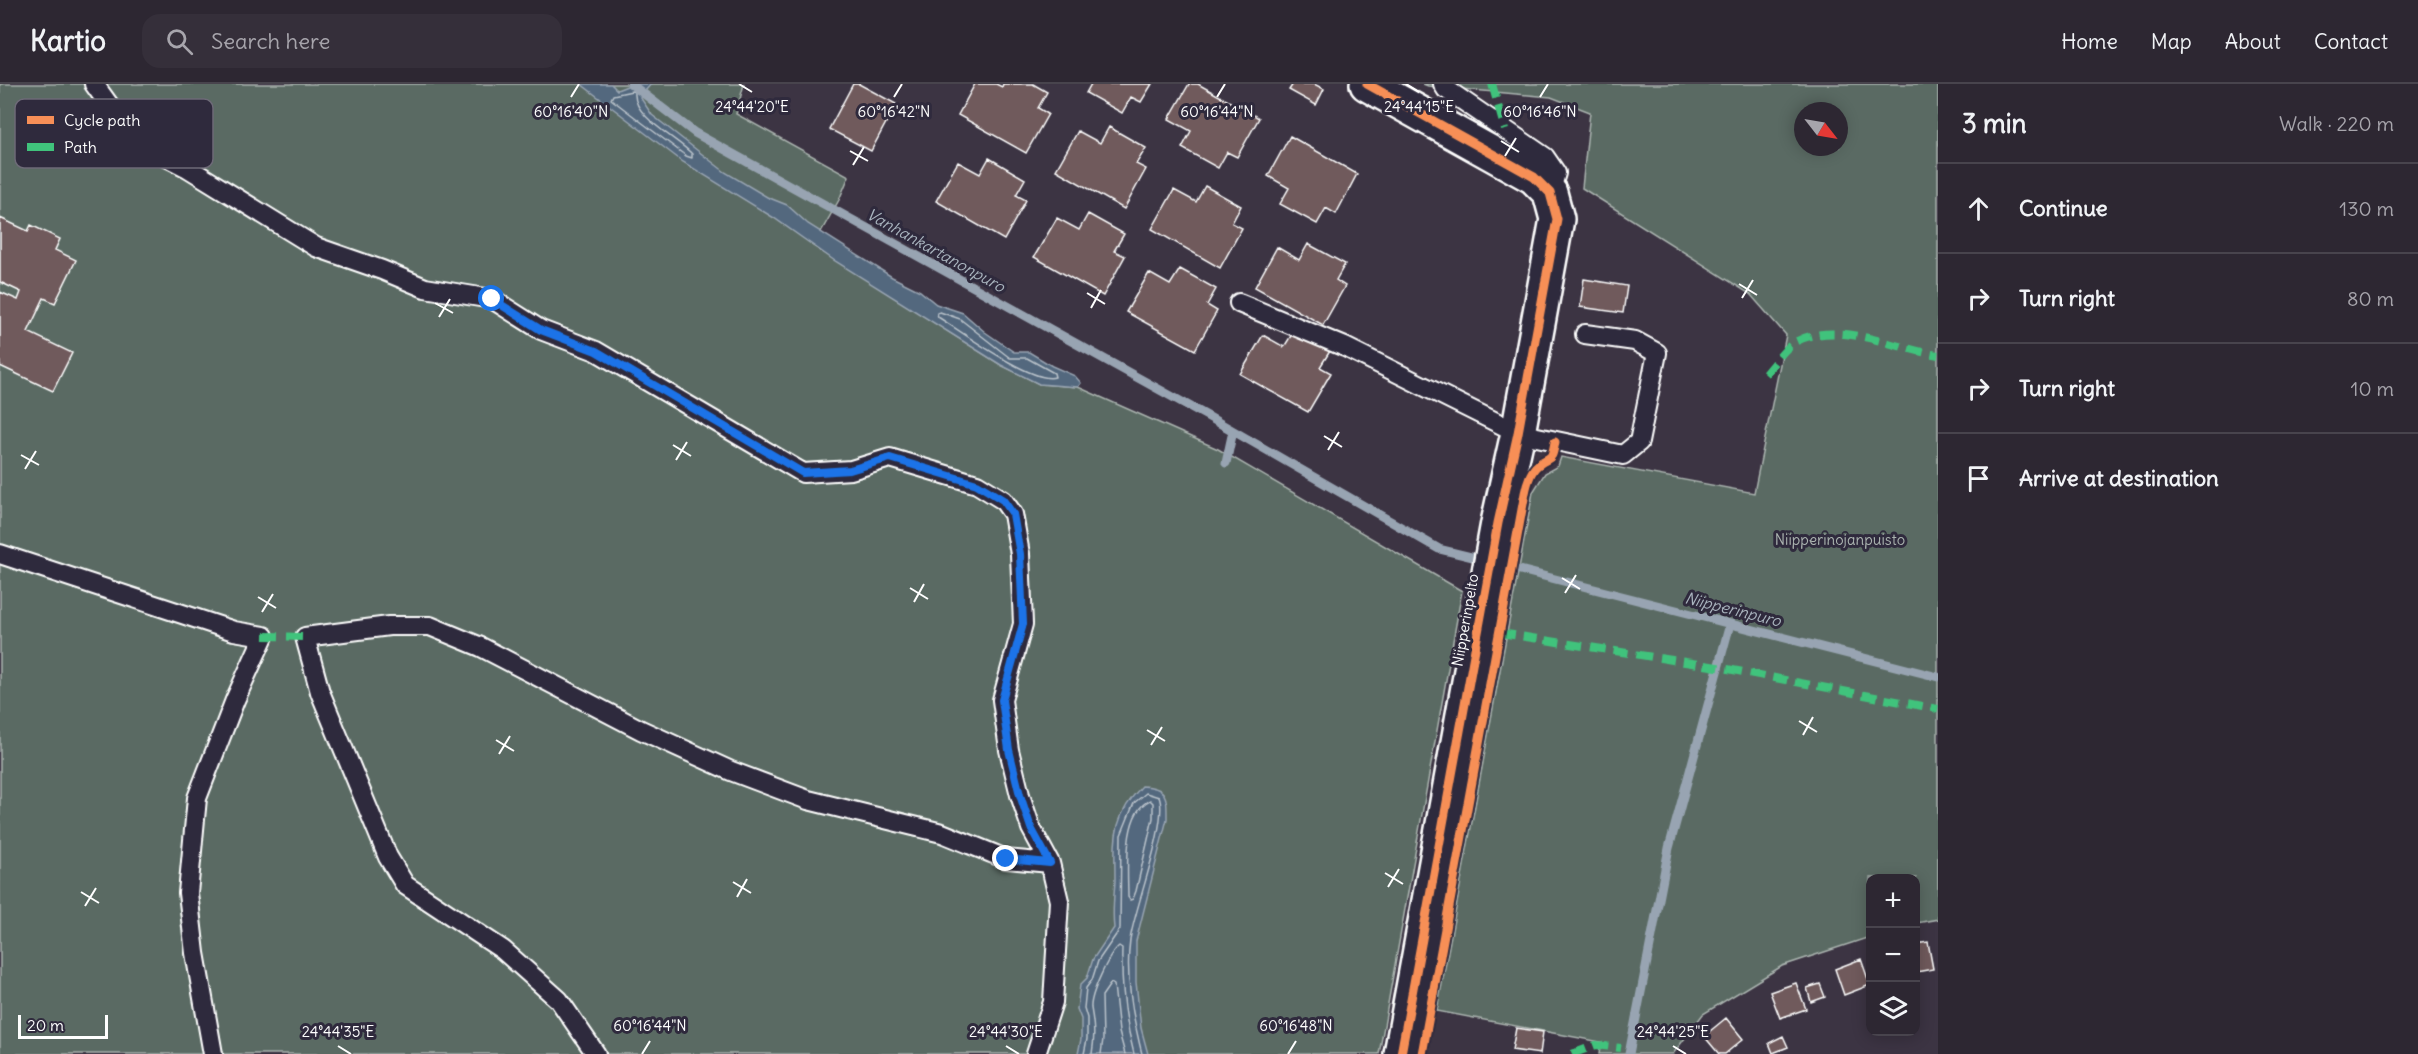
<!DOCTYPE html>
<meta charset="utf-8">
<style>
body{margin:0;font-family:Delius,sans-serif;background:#352f3a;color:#f1f3f6}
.controls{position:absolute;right:18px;bottom:18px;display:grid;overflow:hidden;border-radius:12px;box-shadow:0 3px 15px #0003}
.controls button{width:54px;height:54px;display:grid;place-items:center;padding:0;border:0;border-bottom:2px solid #48444d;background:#2d2732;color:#f1f3f6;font:30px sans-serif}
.compass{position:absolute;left:1794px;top:18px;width:54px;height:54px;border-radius:50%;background:#2d2732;box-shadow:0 3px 15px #0003;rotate:121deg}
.scale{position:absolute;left:18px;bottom:15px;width:90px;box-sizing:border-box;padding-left:6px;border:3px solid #fff;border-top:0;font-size:16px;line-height:21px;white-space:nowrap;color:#fff;-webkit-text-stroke:4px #2f2a3d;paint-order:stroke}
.stop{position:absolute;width:18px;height:18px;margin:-14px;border:4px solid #1a73e8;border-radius:50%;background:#fff}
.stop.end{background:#1a73e8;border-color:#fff;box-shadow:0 2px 6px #0008}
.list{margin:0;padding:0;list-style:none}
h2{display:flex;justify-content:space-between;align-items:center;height:78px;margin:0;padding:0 24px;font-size:26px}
h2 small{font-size:20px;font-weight:400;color:#a7a5ac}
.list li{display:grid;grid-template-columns:39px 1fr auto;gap:18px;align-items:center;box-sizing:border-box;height:90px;padding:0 24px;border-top:2px solid #48444d}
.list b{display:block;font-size:22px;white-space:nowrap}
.list em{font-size:20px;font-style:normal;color:#a7a5ac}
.icon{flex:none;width:33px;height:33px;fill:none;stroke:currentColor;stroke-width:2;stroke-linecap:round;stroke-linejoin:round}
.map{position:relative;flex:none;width:1938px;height:970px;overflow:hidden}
header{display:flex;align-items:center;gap:36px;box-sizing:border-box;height:84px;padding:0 30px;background:#2d2732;border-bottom:2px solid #48444d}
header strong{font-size:28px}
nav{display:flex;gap:33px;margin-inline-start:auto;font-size:21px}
.search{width:420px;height:54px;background:#352f3a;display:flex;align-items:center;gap:15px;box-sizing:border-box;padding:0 21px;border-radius:18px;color:#a7a5ac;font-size:22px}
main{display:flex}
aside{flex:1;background:#2d2732}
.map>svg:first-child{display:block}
</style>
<header>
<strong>Kartio</strong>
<div class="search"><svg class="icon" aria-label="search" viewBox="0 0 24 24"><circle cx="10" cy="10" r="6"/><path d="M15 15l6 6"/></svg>Search here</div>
<nav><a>Home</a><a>Map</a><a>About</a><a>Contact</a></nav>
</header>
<main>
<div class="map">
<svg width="1938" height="970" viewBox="0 0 1938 970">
<rect width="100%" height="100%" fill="#3c3443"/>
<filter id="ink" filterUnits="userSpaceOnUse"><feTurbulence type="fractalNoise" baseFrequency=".0167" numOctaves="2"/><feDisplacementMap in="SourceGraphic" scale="12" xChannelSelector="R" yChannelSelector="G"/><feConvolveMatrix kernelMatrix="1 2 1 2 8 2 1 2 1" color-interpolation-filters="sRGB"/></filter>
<g filter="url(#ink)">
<path fill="#5a6b63" stroke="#acb5b1" stroke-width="1.5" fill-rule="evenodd" d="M0,0H744L736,30L849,92L839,116L813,162L1001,281L1039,300L1078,303L1218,365L1462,507L1379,970H0Z
M1423,0H1938V835L1916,839V794H1870V853L1782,882L1703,930L1673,970H1599L1601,958L1437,927L1533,408L1545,389L1558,382L1561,373L1754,409L1786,251L1750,210L1582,104L1590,28L1551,13L1428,2ZM1803,27H1839V63H1803Z"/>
<path fill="#53687e" stroke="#98a4b2" stroke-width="1.5" d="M581,0H611L617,6L632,0H651L640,13L652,31L725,88L767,113L787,121L808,140L892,193L920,207L936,220L963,229L985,248L1014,268H1029L1052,282L1075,292L1081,299L1078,303L1039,300L1001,281L835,177L774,134L683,78Z
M1142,702C1168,703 1167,713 1167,735L1136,857V898L1141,944L1148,970H1078L1081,955V935L1077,925L1080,901L1087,894L1093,875L1114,844C1112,828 1114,813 1115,797C1115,756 1111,734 1142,702Z"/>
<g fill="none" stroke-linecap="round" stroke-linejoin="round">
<path stroke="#bac3cb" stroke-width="1.5" d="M632,7L635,9C633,33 677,54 692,70V74L686,72L611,15L613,11Z
M940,228L960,235L1010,274H1027L1054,289L1055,293C1034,301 959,246 938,233L937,229Z
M1150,716L1153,719V734L1136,807L1133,815L1130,816L1128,813C1128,787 1122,729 1150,716Z
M1084,970L1087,955V934L1084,924L1086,904L1092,896L1098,877L1120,845L1121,751L1134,719L1146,709L1159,713C1169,736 1134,826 1130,856C1125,893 1133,934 1142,970
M1092,970C1095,952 1094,941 1091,924C1090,911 1109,870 1119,862L1122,864C1121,900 1125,936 1134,970
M1101,970L1103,955L1102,912L1111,899L1114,901L1119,948L1125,970"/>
<path stroke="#98a4b2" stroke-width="9" d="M631,0L695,49L1209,333L1439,465L1472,473
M1226,379L1233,347
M1520,486L1938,593
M1629,970L1669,764L1730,540"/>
</g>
<path fill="#6f5a5c" stroke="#fff" stroke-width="1.5" d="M853,0H859L896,20L871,67L829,45Z
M975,0H996L1002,3L1003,0H1033L1047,8L1038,24L1048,30L1026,69L958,31Z
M1091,0H1152L1141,18L1131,13L1122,29L1086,9Z
M1189,0H1198L1259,34L1237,73L1227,68L1218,84L1182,64L1191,47L1169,35Z
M1293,0H1314L1324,5L1316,21L1289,6Z
M1109,43L1146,64L1136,80L1146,85L1124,125L1056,86L1078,47L1100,59Z
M1290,52L1357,90L1336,130L1326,124L1317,140L1280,120L1289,104L1268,92Z
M989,74L1025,95L1016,111L1026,116L1004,156L936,117L958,78L980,90Z
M1205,102L1241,122L1232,139L1242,144L1220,184L1152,145L1174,106L1196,118Z
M1088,130L1124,150L1114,167L1125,172L1103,212L1034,173L1057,134L1079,146Z
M0,134L28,147L31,141L60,155L55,166L76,176L55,219L44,214L28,248L72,269L53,307L0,282V208L18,216L21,208L0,198Z
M1308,160L1345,180L1336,196L1345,202L1323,241L1255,203L1277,163L1299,176Z
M1180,185L1216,205L1207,221L1217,227L1195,266L1126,228L1149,189L1170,201Z
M1584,195L1627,202L1623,229L1580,223Z
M1294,247L1330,267L1320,283L1331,289L1308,328L1240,290L1263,251L1284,263Z
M1928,858L1933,885L1916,888V860Z
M1861,875L1870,901L1844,911L1835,885Z
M1796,899L1806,925L1780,934L1770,908Z
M1820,900L1825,913L1811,918L1807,904Z
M1726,934L1743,955L1725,970H1719L1704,952Z
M1516,944L1543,948L1540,970L1512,966Z
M1783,952L1788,963L1773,969L1769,959Z"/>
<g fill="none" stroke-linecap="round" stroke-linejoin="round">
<defs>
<path id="lane" d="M94,0L135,57L188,84L316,163L382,186L425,204L492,215L541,246L596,267L803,389L851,386L890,374L977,400L1003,416L1013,430L1020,470L1023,540L1002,616L1009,666L1020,711L1031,744L1050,779L1059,817L1053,918L1036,970
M1443,0L1446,5L1545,73L1556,89L1550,109
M1239,219L1345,263L1518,349L1623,371L1639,358L1657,269L1635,257L1585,250
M0,470L234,547L264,552L235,616L197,714L188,809L195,869L213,970
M596,970L559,916L503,866L405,801L388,773L320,608L305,553L389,542H430L481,563L641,646L731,687L808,716L942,749L1006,775L1050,779"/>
<path id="street" d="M1367,0L1534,93L1550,109L1557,135L1518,349L1498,439L1401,970"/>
</defs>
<use href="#lane" stroke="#fff" stroke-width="22"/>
<use href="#street" stroke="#fff" stroke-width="38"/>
<use href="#lane" stroke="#2f2a3d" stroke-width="18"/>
<use href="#street" stroke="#2f2a3d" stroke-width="33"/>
<path stroke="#40c37c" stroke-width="8" stroke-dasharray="15 8" stroke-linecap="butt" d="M1492,0L1505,46
M1765,290C1772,282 1787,261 1797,257C1840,236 1895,265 1938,271
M1500,549L1717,583L1938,625
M264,552L305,553
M1572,970L1596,961L1621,964"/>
<defs>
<path id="cycleway" d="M1367,0L1534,93L1550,109L1557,135L1518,349L1498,439L1401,970
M1422,970L1525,409C1527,399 1530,387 1538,381C1551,370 1551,380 1555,358"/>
</defs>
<use href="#cycleway" stroke="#2f2a3d" stroke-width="13"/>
<use href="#cycleway" stroke="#f78f57" stroke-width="9"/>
</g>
</g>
<g fill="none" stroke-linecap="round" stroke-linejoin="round" filter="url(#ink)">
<path stroke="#1a73e8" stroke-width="8" d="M492,215L541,246L596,267L803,389L850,386L890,374L977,400L1003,416L1013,430L1020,470L1023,540L1002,616L1009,666L1020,711L1031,744L1050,779L1006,775"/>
</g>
<path fill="none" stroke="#fff" stroke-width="2" d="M739,0L752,8M1406,0L1419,8M571,13L579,0M894,13L902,0M1217,13L1225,0M1540,13L1548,0M1501,57L1519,68M850,67L868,77M1505,72L1516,54M853,81L864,63M1739,200L1757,211M1087,209L1105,220M1742,214L1753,196M435,219L453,229M1091,224L1101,206M439,233L450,215M1324,352L1342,363M673,361L691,372M1328,366L1339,348M21,371L39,381M676,376L687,358M25,385L36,367M1562,494L1580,505M910,504L928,515M1565,509L1576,491M258,513L276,524M914,518L924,500M262,528L273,510M1799,637L1817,648M1147,646L1165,657M1803,651L1813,633M496,656L514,667M1151,661L1162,643M499,670L510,652M1385,789L1403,800M733,798L751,809M1388,803L1399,785M81,808L99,819M737,813L747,795M85,822L96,804M338,962L351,970M1006,962L1019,970M1673,962L1686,970M642,970L650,957M1288,970L1296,957"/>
<g text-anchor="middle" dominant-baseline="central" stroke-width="6" stroke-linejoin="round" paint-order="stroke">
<g font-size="15" fill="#acb5b1" stroke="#2f2a3d">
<text x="1840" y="455">Niipperinojanpuisto</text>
</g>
<g font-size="15" fill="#fff" stroke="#2f2a3d">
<text transform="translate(1465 536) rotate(-80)">Niipperinpelto</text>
</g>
<g font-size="16" font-style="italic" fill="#a9b4be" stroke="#2f2a3d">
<text transform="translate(936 166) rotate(29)">Vanhankartanonpuro</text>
<text transform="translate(1733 525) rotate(14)">Niipperinpuro</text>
</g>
</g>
<rect x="15" y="15" width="198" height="69" rx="9" fill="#2f2a3d" stroke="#6d6a77" stroke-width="1.5"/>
<rect x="27" y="32" width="27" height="8" fill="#f78f57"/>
<rect x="27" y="59" width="27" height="8" fill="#40c37c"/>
<g font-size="16" fill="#fff">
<text x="64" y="42">Cycle path</text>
<text x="64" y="69">Path</text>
</g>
<g font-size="15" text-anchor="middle" fill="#fff" stroke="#2f2a3d" stroke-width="6" stroke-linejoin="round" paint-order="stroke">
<text x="752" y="28">24°44'20"E</text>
<text x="1419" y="28">24°44'15"E</text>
<text x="571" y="33">60°16'40"N</text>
<text x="894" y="33">60°16'42"N</text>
<text x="1217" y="33">60°16'44"N</text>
<text x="1540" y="33">60°16'46"N</text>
<text x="650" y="947">60°16'44"N</text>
<text x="1296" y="947">60°16'48"N</text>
<text x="338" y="953">24°44'35"E</text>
<text x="1006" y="953">24°44'30"E</text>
<text x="1673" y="953">24°44'25"E</text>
</g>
</svg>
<div class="controls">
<button>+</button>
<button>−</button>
<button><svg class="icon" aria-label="layers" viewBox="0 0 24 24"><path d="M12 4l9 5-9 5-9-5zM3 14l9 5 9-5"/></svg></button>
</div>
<svg class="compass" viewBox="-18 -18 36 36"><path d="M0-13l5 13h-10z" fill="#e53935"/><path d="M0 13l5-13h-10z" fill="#a7a5ac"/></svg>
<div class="scale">20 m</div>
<div class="stop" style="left:492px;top:215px"></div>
<div class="stop end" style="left:1006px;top:775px"></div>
</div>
<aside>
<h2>3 min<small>Walk · 220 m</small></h2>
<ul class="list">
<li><svg class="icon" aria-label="ahead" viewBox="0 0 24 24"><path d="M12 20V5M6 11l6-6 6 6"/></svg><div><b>Continue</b></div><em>130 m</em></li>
<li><svg class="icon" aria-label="right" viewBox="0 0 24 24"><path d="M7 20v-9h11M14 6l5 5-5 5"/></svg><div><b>Turn right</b></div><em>80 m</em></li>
<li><svg class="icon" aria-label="right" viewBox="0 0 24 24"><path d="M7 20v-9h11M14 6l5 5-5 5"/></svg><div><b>Turn right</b></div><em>10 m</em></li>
<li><svg class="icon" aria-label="arrive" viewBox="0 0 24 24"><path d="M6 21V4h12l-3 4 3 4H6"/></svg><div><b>Arrive at destination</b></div></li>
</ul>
</aside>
</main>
